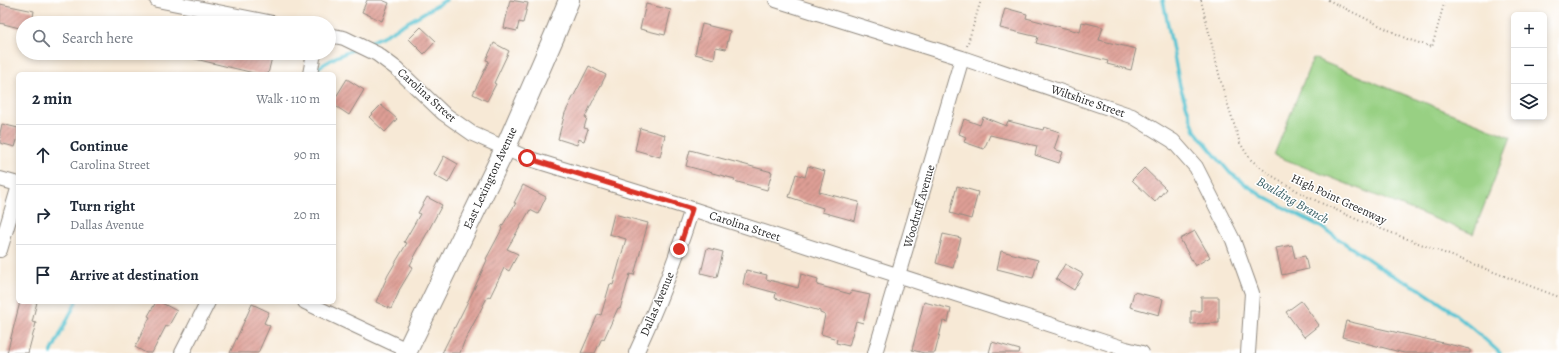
<!DOCTYPE html>
<meta charset="utf-8">
<style>
body{margin:0;font-family:Alegreya,serif;background:#f2f2f3;color:#1f2937}
.controls{position:absolute;right:12px;top:12px;display:grid;overflow:hidden;border-radius:6px;box-shadow:0 2px 6px #0003}
.controls button{width:36px;height:36px;display:grid;place-items:center;padding:0;border:0;border-bottom:1px solid #e0e1e3;background:#fff;color:#1f2937;font:20px sans-serif}
.stop{position:absolute;width:12px;height:12px;margin:-9px;border:3px solid #d93025;border-radius:50%;background:#fff}
.stop.end{background:#d93025;border-color:#fff;box-shadow:0 1px 4px #0008}
.list{margin:0;padding:0;list-style:none}
h2{display:flex;justify-content:space-between;align-items:center;height:52px;margin:0;padding:0 16px;font-size:17px}
h2 small{font-size:13px;font-weight:400;color:#747a83}
.list li{display:grid;grid-template-columns:26px 1fr auto;gap:12px;align-items:center;box-sizing:border-box;height:60px;padding:0 16px;border-top:1px solid #e0e1e3}
.list b{display:block;font-size:15px;white-space:nowrap}
.list p{margin:0;font-size:13px;white-space:nowrap;color:#747a83}
.list em{font-size:13px;font-style:normal;color:#747a83}
.icon{flex:none;width:22px;height:22px;fill:none;stroke:currentColor;stroke-width:2;stroke-linecap:round;stroke-linejoin:round}
.map{position:relative;flex:none;width:1559px;height:353px;overflow:hidden}
.search{position:absolute;background:#fff;box-shadow:0 2px 6px #0003;left:16px;top:16px;width:320px;height:44px;display:flex;align-items:center;gap:10px;box-sizing:border-box;padding:0 14px;border-radius:22px;color:#747a83;font-size:15px}
.panel{position:absolute;background:#fff;box-shadow:0 2px 6px #0003;left:16px;top:72px;width:320px;height:232px;border-radius:6px}
.map>svg:first-child{display:block}
</style>
<div class="map">
<svg width="1559" height="353" viewBox="0 0 1559 353">
<defs>
<pattern id="building-hatch" width="6" height="6" patternUnits="userSpaceOnUse"><rect width="6" height="6" fill="#de9f95"/><path d="M-1 1l2-2M0 6l6-6M5 7l2-2" fill="none" stroke="#b4827a"/></pattern>
</defs>
<rect width="100%" height="100%" fill="#fff"/>
<filter id="ink" filterUnits="userSpaceOnUse"><feTurbulence type="fractalNoise" baseFrequency=".025" numOctaves="2"/><feDisplacementMap in="SourceGraphic" scale="8" xChannelSelector="R" yChannelSelector="G"/><feConvolveMatrix kernelMatrix="1 2 1 2 8 2 1 2 1" color-interpolation-filters="sRGB"/></filter>
<filter id="wash" filterUnits="userSpaceOnUse"><feTurbulence type="fractalNoise" baseFrequency=".012" numOctaves="4" result="noise"/><feDisplacementMap in="SourceGraphic" scale="16" xChannelSelector="R" yChannelSelector="G"/><feGaussianBlur stdDeviation="0.9" result="paint"/><feColorMatrix in="noise" values="0 0 0 0 0 0 0 0 0 0 0 0 0 0 0 0 0 1.4 0 .05"/><feComposite in="paint" operator="in"/></filter>
<g filter="url(#wash)">
<rect width="100%" height="100%" fill="#f7e9d6"/>
<path fill="#98d083" stroke="#627e57" d="M1313,58L1511,137L1473,234L1274,155Z"/>
<g fill="none" stroke-linecap="round" stroke-linejoin="round">
<path stroke="#59c4d3" stroke-width="3.5" d="M1163,0L1180,86L1195,131L1230,173L1262,196L1321,227L1390,274L1418,288L1449,309L1480,335L1500,353
M366,44L387,34L446,0
M314,70L336,57L357,48
M51,353L76,302"/>
</g>
<g id="blocks">
<path fill="url(#building-hatch)" d="M367,0H382L389,3L382,21L362,12Z
M510,0L528,3L523,23L519,22L517,31L504,28Z
M0,4L34,11L32,23H23V29L0,23Z
M646,4L671,10L665,35L640,29Z
M1005,8L1027,14L1026,18L1080,32L1082,22L1103,27L1099,40L1136,49L1131,70L1107,64L1108,61L1036,43L1038,37L1000,28Z
M702,24L730,31L726,49L716,47L714,59L695,54Z
M421,27L436,41L424,54L409,39Z
M494,43L509,51L494,83L496,84L487,101L473,94L489,61L486,60Z
M188,53H256L272,57L268,74H258L187,57Z
M589,66L606,75L585,117L587,118L584,128L588,129L584,141L578,139L577,145L558,139L565,113Z
M347,79L364,90L349,115L334,105V100Z
M381,105L397,119L385,132L369,117Z
M983,117L1006,126L1008,121L1043,130L1044,127L1060,132L1054,149L1063,152L1059,163L1035,155L1037,146L990,135L984,149L964,142L966,137L959,134L964,119L980,125Z
M2,124L18,128V137L15,147L0,143V133Z
M640,128L665,135L660,157L635,150Z
M690,150L772,172L767,190L734,181L735,179L686,166Z
M444,156L458,164L448,183L434,175Z
M808,166L825,171L819,192L859,202L855,221L822,212L823,208L789,197L796,174L805,177Z
M1144,168L1166,189L1155,202L1132,180Z
M523,185L546,197L538,214L530,210L507,249L518,254L509,271L504,268L490,297L488,296L464,342L460,353H442L474,289L487,260L486,259L502,229L501,228L516,203H514Z
M957,186L978,192L971,219L950,213Z
M427,197L442,205L410,265L413,267L398,292H399L391,309L376,302L388,275L407,243L404,242L420,214L418,213Z
M614,214L648,223L634,275L630,274L620,309L618,308L604,339L602,338L595,353H581L598,314L601,315L610,284L613,285L626,239L609,234Z
M1195,231L1210,257L1195,266L1180,239Z
M943,234L961,238L953,268L936,263Z
M1292,245L1295,258L1305,256L1308,269L1282,275L1276,248Z
M707,248L723,252L717,277L701,273Z
M1001,251L1038,260L1033,278L997,269Z
M1065,264L1083,274L1074,290L1056,279Z
M746,270L767,275L766,279L798,288L801,274L818,279L817,285L850,294L851,291L870,295L863,323L856,321L849,346L836,343L837,339L821,334L825,315L820,313V311L775,298L776,293L743,284Z
M1134,292L1163,299L1159,315L1130,307Z
M1201,297H1219V323L1191,324V311H1201Z
M1301,301L1319,325L1304,337L1286,312Z
M20,302H37L32,322L36,323L28,353H7Z
M156,302H160L177,311L168,327L166,326L152,353H146L135,347L150,317L148,316Z
M924,302L951,309L948,322L943,321L935,353H924L912,350Z
M252,304L269,312L264,323L270,326L258,353H230Z
M1346,321L1470,349V353H1404L1342,337Z
M992,342L1020,350L1019,353H989Z"/>
</g>
</g>
<g filter="url(#ink)">
<use href="#blocks" fill-opacity="0" stroke="#918a80" stroke-width="1"/>
<g fill="none" stroke-linecap="round" stroke-linejoin="round">
<defs>
<path id="street" d="M157,0L273,23
M776,0L962,58L1132,116L1173,141L1196,167L1233,240L1252,293L1248,353
M329,35L344,38L377,54L397,69L443,113L473,134L527,158L692,209L1126,349L1142,353
M310,74L314,53
M0,179L18,184
M0,250L18,189
M305,302L407,350
M182,353L208,302
M636,353C658,306 676,259 692,209
M875,353L962,58"/>
<path id="secondary" d="M406,353L505,149L556,32L569,0"/>
</defs>
<use href="#street" stroke="#918a80" stroke-width="16"/>
<use href="#secondary" stroke="#918a80" stroke-width="22"/>
<path stroke="#918a80" stroke-width="2" stroke-dasharray="1 3" stroke-linecap="butt" d="M1201,0L1222,86L1240,143L1250,159L1269,174L1306,196L1358,220L1559,297
M1328,0L1407,39L1432,47L1445,0
M967,46L981,0"/>
<use href="#street" stroke="#fff" stroke-width="14"/>
<use href="#secondary" stroke="#fff" stroke-width="20"/>
</g>
</g>
<g fill="none" stroke-linecap="round" stroke-linejoin="round" filter="url(#ink)">
<path stroke="#d93025" stroke-width="5" d="M527,158L692,209L679,249"/>
</g>
<g text-anchor="middle" dominant-baseline="central" stroke-width="3" stroke-linejoin="round" paint-order="stroke">
<g font-size="12" fill="#2b2b2b" stroke="#fff">
<text transform="translate(427 95) rotate(42)">Carolina Street</text>
<text transform="translate(1088 101) rotate(19)">Wiltshire Street</text>
<text transform="translate(490 178) rotate(-65)">East Lexington Avenue</text>
<text transform="translate(1339 199) rotate(25)">High Point Greenway</text>
<text transform="translate(919 206) rotate(-74)">Woodruff Avenue</text>
<text transform="translate(745 226) rotate(18)">Carolina Street</text>
<text transform="translate(657 304) rotate(-67)">Dallas Avenue</text>
</g>
<g font-size="13" font-style="italic" fill="#3b6166" stroke="#fff">
<text transform="translate(1293 200) rotate(30)">Boulding Branch</text>
</g>
</g>
</svg>
<div class="controls">
<button>+</button>
<button>−</button>
<button><svg class="icon" aria-label="layers" viewBox="0 0 24 24"><path d="M12 4l9 5-9 5-9-5zM3 14l9 5 9-5"/></svg></button>
</div>
<div class="stop" style="left:527px;top:158px"></div>
<div class="stop end" style="left:679px;top:249px"></div>
<div class="search"><svg class="icon" aria-label="search" viewBox="0 0 24 24"><circle cx="10" cy="10" r="6"/><path d="M15 15l6 6"/></svg>Search here</div>
<section class="panel">
<h2>2 min<small>Walk · 110 m</small></h2>
<ul class="list">
<li><svg class="icon" aria-label="ahead" viewBox="0 0 24 24"><path d="M12 20V5M6 11l6-6 6 6"/></svg><div><b>Continue</b><p>Carolina Street</p></div><em>90 m</em></li>
<li><svg class="icon" aria-label="right" viewBox="0 0 24 24"><path d="M7 20v-9h11M14 6l5 5-5 5"/></svg><div><b>Turn right</b><p>Dallas Avenue</p></div><em>20 m</em></li>
<li><svg class="icon" aria-label="arrive" viewBox="0 0 24 24"><path d="M6 21V4h12l-3 4 3 4H6"/></svg><div><b>Arrive at destination</b></div></li>
</ul>
</section>
</div>
